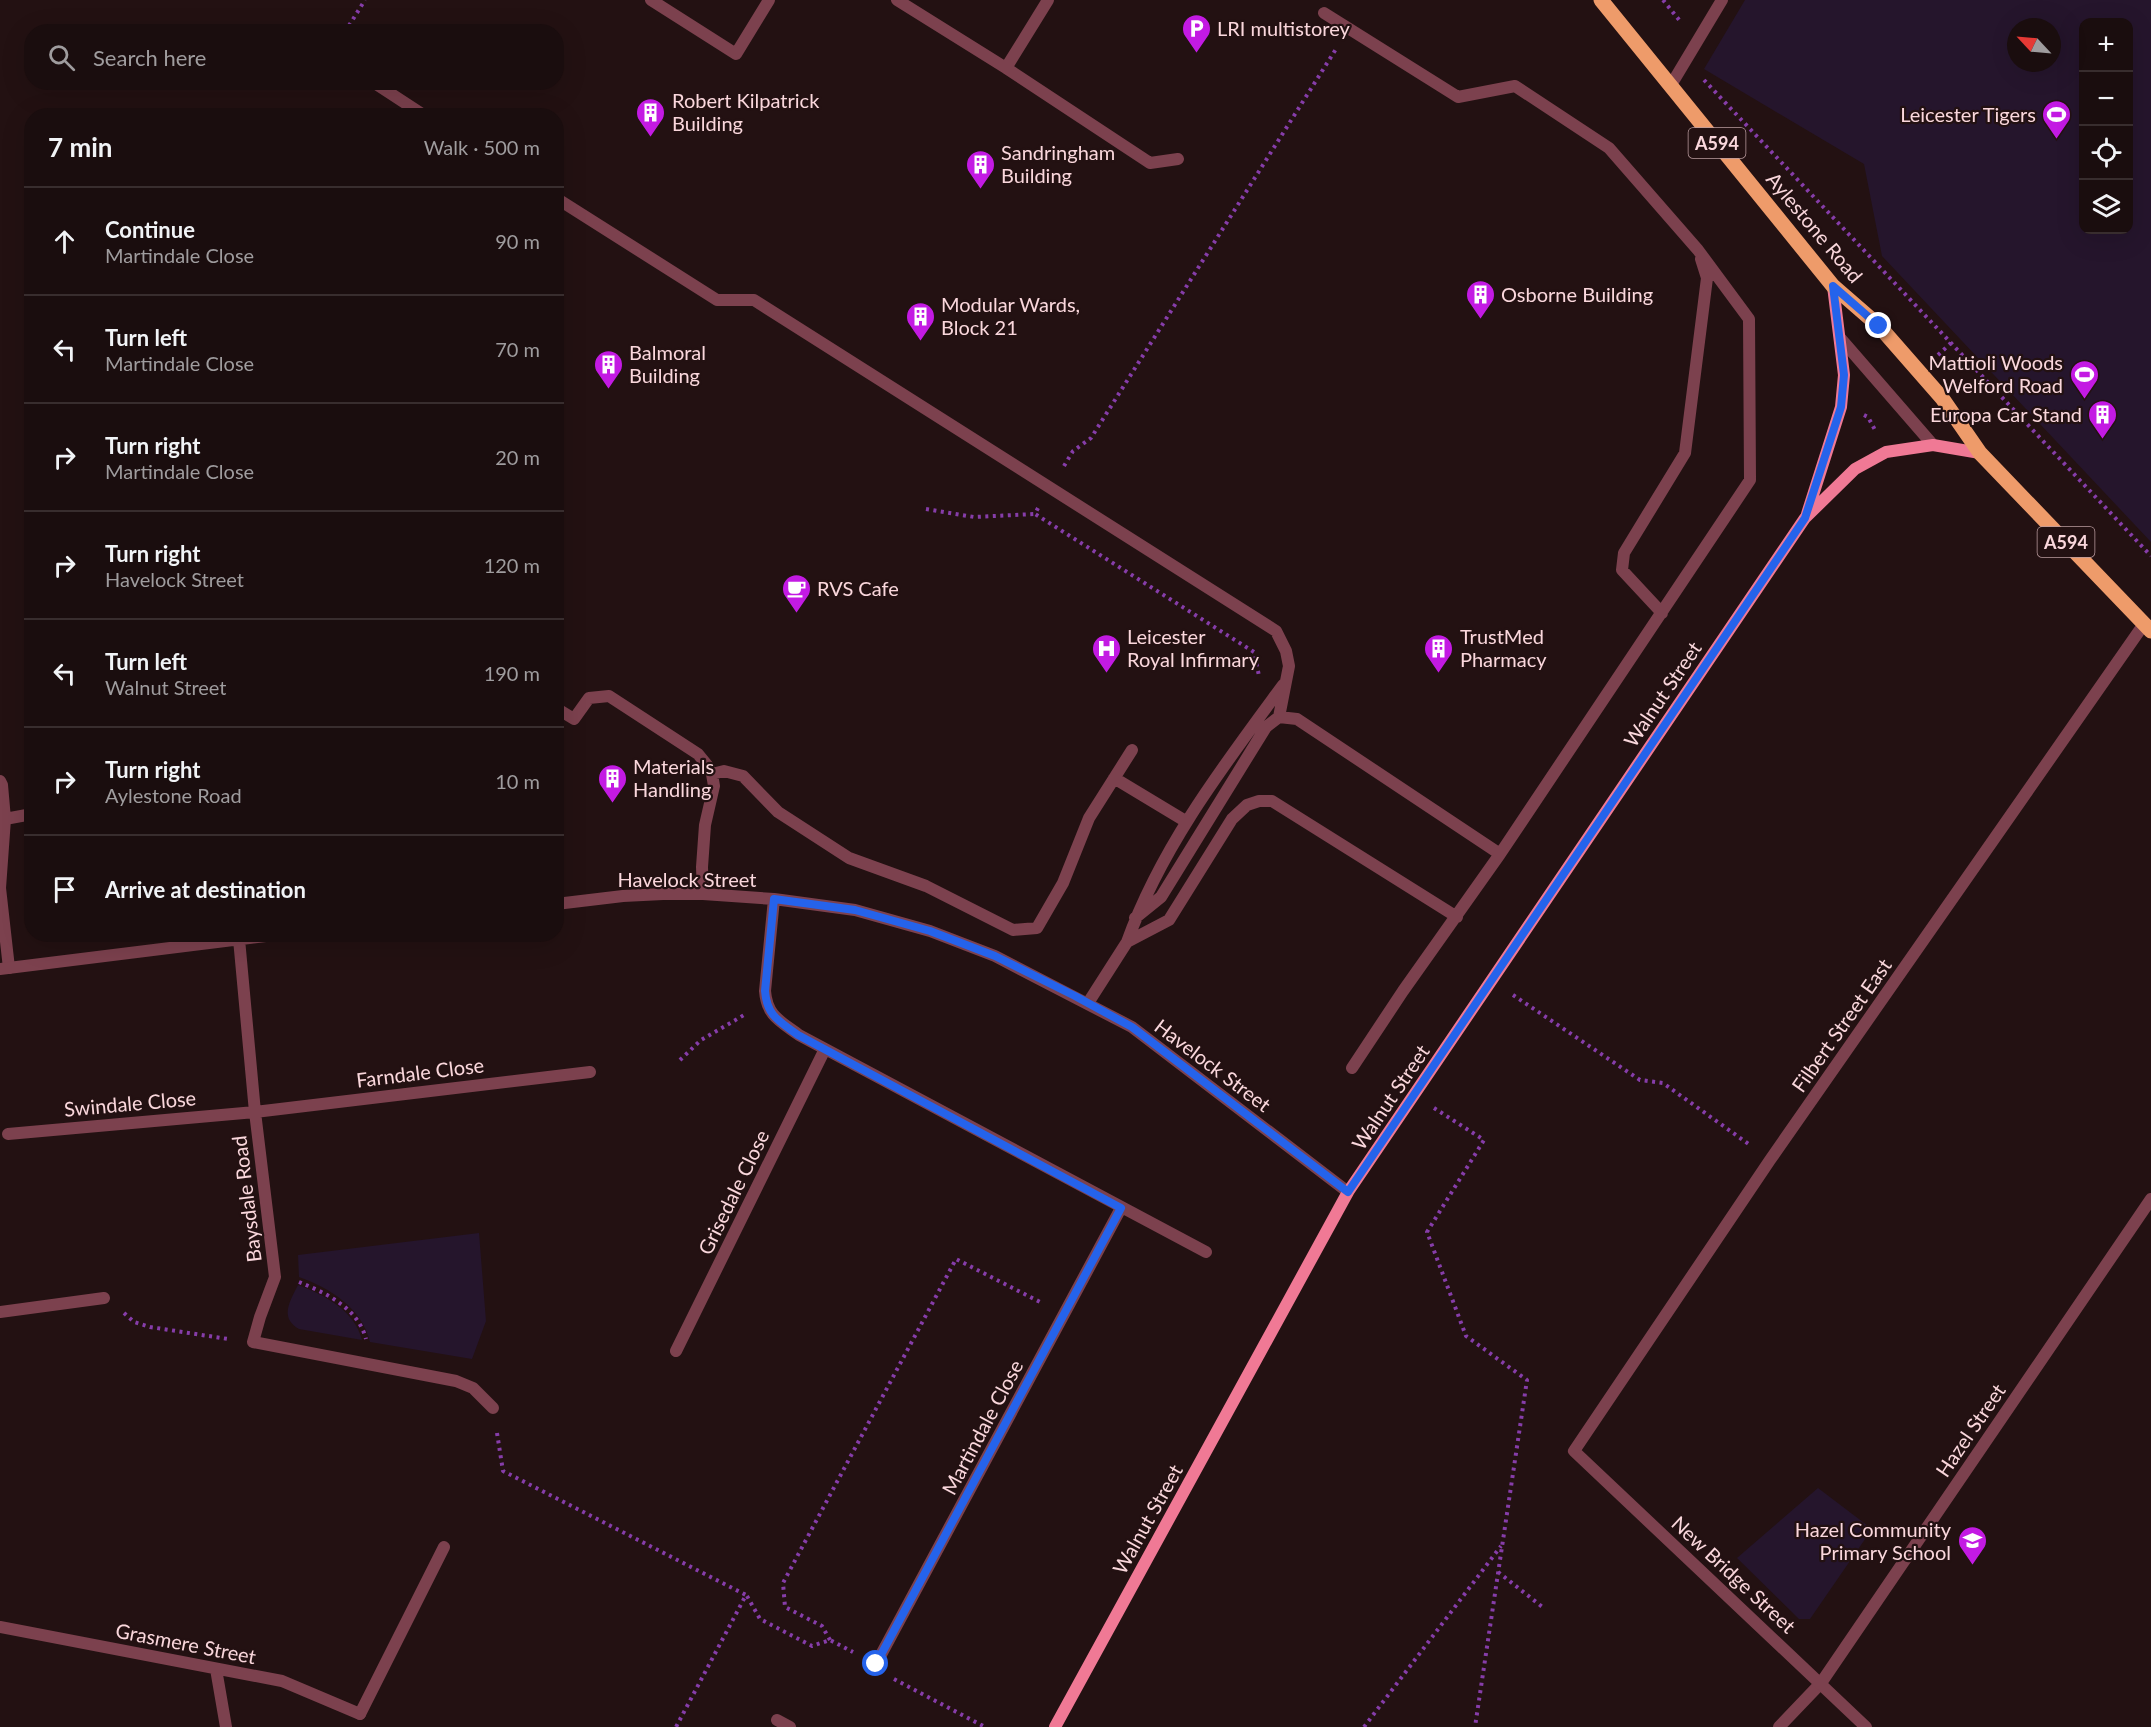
<!DOCTYPE html>
<meta charset="utf-8">
<style>
body{margin:0;font-family:Lato,sans-serif;background:#271b1c;color:#f1f3f6}
.controls{position:absolute;right:18px;top:18px;display:grid;overflow:hidden;border-radius:12px;box-shadow:0 6px 24px #0002}
.controls button{width:54px;height:54px;display:grid;place-items:center;padding:0;border:0;border-bottom:2px solid #382d2e;background:#1a0d0e;color:#f1f3f6;font:30px sans-serif}
.compass{position:absolute;left:2007px;top:18px;width:54px;height:54px;border-radius:50%;background:#1a0d0e;box-shadow:0 6px 24px #0002;rotate:296deg}
.stop{position:absolute;width:18px;height:18px;margin:-14px;border:4px solid #2563eb;border-radius:50%;background:#fff}
.stop.end{background:#2563eb;border-color:#fff;box-shadow:0 2px 6px #0008}
.list{margin:0;padding:0;list-style:none}
h2{display:flex;justify-content:space-between;align-items:center;height:78px;margin:0;padding:0 24px;font-size:26px}
h2 small{font-size:20px;font-weight:400;color:#9f9c9e}
.list li{display:grid;grid-template-columns:39px 1fr auto;gap:18px;align-items:center;box-sizing:border-box;height:108px;padding:0 24px;border-top:2px solid #382d2e}
.list b{display:block;font-size:22px;white-space:nowrap}
.list p{margin:0;font-size:20px;white-space:nowrap;color:#9f9c9e}
.list em{font-size:20px;font-style:normal;color:#9f9c9e}
.icon{flex:none;width:33px;height:33px;fill:none;stroke:currentColor;stroke-width:2;stroke-linecap:round;stroke-linejoin:round}
.map{position:relative;flex:none;width:2151px;height:1727px;overflow:hidden}
.search{position:absolute;background:#1a0d0e;box-shadow:0 6px 24px #0002;left:24px;top:24px;width:540px;height:66px;display:flex;align-items:center;gap:15px;box-sizing:border-box;padding:0 21px;border-radius:24px;color:#9f9c9e;font-size:22px}
.panel{position:absolute;background:#1a0d0e;box-shadow:0 6px 24px #0002;left:24px;top:108px;width:540px;height:834px;border-radius:24px}
.map>svg:first-child{display:block}
</style>
<div class="map">
<svg width="2151" height="1727" viewBox="0 0 2151 1727">
<rect width="100%" height="100%" fill="#231112"/>
<path fill="#25152c" fill-rule="evenodd" d="M1745,0H2151V542L1882,256L1864,164L1704,69ZM2084,22H2128V230H2084ZM2016,27H2052V63H2016Z
M479,1233L486,1321L472,1359L370,1342C362,1308 330,1288 299,1277L298,1255Z
M298,1285C325,1295 355,1311 362,1340L299,1329C279,1318 290,1301 298,1285Z
M1818,1488L1872,1529L1810,1619H1799L1737,1558Z"/>
<g fill="none" stroke-linecap="round" stroke-linejoin="round">
<path stroke="#863da9" stroke-width="4" stroke-dasharray="3 4.5" stroke-linecap="butt" d="M1663,0L1680,21
M345,32L365,0
M1704,80L2151,556
M1938,355L1951,343
M1864,415L1868,417L1875,430
M1064,466L1073,451L1091,438L1336,49
M1038,508L1035,514L1254,652L1259,676
M926,509L974,517L1035,514
M1513,995L1640,1080L1663,1083L1750,1145
M680,1060L701,1040L744,1015
M1434,1108L1484,1140L1427,1232L1466,1336L1527,1380L1475,1727
M299,1282C326,1293 358,1308 366,1339
M124,1313L134,1322L150,1327L228,1339
M497,1433L503,1471L746,1595L676,1727
M1498,1572L1545,1609
M747,1596L760,1619L812,1646L830,1640L853,1652
M830,1640L822,1626L785,1607L783,1583L956,1259L1042,1303
M894,1679L985,1727
M1364,1727L1501,1546"/>
<path stroke="#7c414e" stroke-width="12" d="M651,0L736,54L769,0
M897,0L1006,68L1150,163L1178,159
M1324,13L1458,97L1515,86L1609,148L1698,250L1749,319L1750,480L1500,854L1403,991L1352,1068
M1006,68L1048,0
M373,82L425,116
M556,198L717,300H754L1276,631L1286,651L1289,666L1279,717
M1841,339L1933,445
M1662,613L1622,570L1624,553L1685,453L1707,278L1701,259
M556,708L574,719L589,698L609,696L698,754L707,765L712,774L714,786L705,825L702,867L703,894
M712,774L724,771L743,776L778,812L849,858L926,886L1013,930L1037,928L1063,883L1089,818L1132,750
M1114,778L1187,822
M0,781L2,785L5,819L0,888L9,968
M5,819L32,814
M1135,918L1161,897L1266,727L1279,717L1297,719L1500,854
M1127,942C1161,847 1224,765 1283,685
M1088,1003L1127,942L1169,920L1232,819L1247,805L1259,801H1272L1457,917
M360,1714L444,1547
M777,1720L790,1727
M1779,1727L1821,1683"/>
<path stroke="#7c414e" stroke-width="12" d="M1671,85L1722,0
M774,899L765,991C767,1016 780,1021 799,1035L1206,1252
M556,904L623,896L663,894H703L774,899L855,910L930,931L995,956L1132,1027L1348,1192
M239,939L255,1112L275,1277L260,1317L253,1342L456,1381L473,1388L493,1408
M0,969L282,934
M8,1134L255,1112L590,1072
M0,1312L104,1298
M676,1351L825,1049
M0,1627L282,1681L360,1714
M876,1664L1121,1208
M216,1669L226,1727
M1821,1683L2151,1199
M1866,1727L1574,1451L1770,1160L2144,624"/>
<path stroke="#f07995" stroke-width="12" d="M1807,514L1841,407L1844,375L1833,286
M1055,1727L1348,1192L1805,518L1855,469L1886,452L1933,445L1980,453"/>
<path stroke="#ee9b6a" stroke-width="15" d="M1601,0L1833,286L1879,326L1942,398L1980,453L2151,631"/>
</g>
<g fill="none" stroke-linecap="round" stroke-linejoin="round">
<path stroke="#2563eb" stroke-width="8" d="M876,1664L1121,1208L798,1035C779,1021 767,1016 765,991L774,899L855,910L930,931L995,956L1075,996L1132,1027L1348,1192L1805,518L1841,407L1844,375L1833,286L1879,326"/>
</g>
<defs>
<symbol id="parking-pin" viewBox="-11 -11 22 30"><path d="M0 17L-7.5 6A9.5 9.5 0 1 1 7.5 6Z" fill="#c31ae3" stroke="#231112"/><path d="M-3.5-5.5H1a3.5 3.5 0 0 1 0 7H-1V5.5H-3.5ZM-1-3.4V-.6H.8a1.4 1.4 0 0 0 0-2.8Z" fill="#fff"/></symbol>
<symbol id="building-pin" viewBox="-11 -11 22 30"><path d="M0 17L-7.5 6A9.5 9.5 0 1 1 7.5 6Z" fill="#c31ae3" stroke="#231112"/><path d="M-4-6H4V6H1V3H-1V6H-4ZM-2.5-4.3h1.7v1.8h-1.7ZM.8-4.3h1.7v1.8H.8ZM-2.5-1h1.7V.8h-1.7ZM.8-1h1.7V.8H.8Z" fill="#fff"/></symbol>
<symbol id="stadium-pin" viewBox="-11 -11 22 30"><path d="M0 17L-7.5 6A9.5 9.5 0 1 1 7.5 6Z" fill="#c31ae3" stroke="#231112"/><path d="M0-5a6.5 5 0 1 0 0 10a6.5 5 0 1 0 0-10ZM-3.5-1.8h7v3.6h-7Z" fill="#fff"/></symbol>
<symbol id="cafe-pin" viewBox="-11 -11 22 30"><path d="M0 17L-7.5 6A9.5 9.5 0 1 1 7.5 6Z" fill="#c31ae3" stroke="#231112"/><path d="M-5.5-4.5H6V0H3Q3 3.5 0 3.5H-2.5Q-5.5 3.5-5.5 0ZM3-3.2v2h1.7v-2ZM-6 4.5H4V6H-6Z" fill="#fff"/></symbol>
<symbol id="hospital-pin" viewBox="-11 -11 22 30"><path d="M0 17L-7.5 6A9.5 9.5 0 1 1 7.5 6Z" fill="#c31ae3" stroke="#231112"/><path d="M-5-5h3v3.5h4V-5h3V5h-3V1.5h-4V5h-3Z" fill="#fff"/></symbol>
<symbol id="school-pin" viewBox="-11 -11 22 30"><path d="M0 17L-7.5 6A9.5 9.5 0 1 1 7.5 6Z" fill="#c31ae3" stroke="#231112"/><path d="M0-5L7-2L0 1L-7-2ZM-4 1L0 2.5L4 1V4Q0 6-4 4Z" fill="#fff"/></symbol>
</defs>
<g fill-rule="evenodd">
<use href="#parking-pin" x="1180" y="12" width="33" height="45"/>
<use href="#building-pin" x="634" y="96" width="33" height="45"/>
<use href="#stadium-pin" x="2040" y="98" width="33" height="45"/>
<use href="#building-pin" x="964" y="148" width="33" height="45"/>
<use href="#building-pin" x="1464" y="278" width="33" height="45"/>
<use href="#building-pin" x="904" y="300" width="33" height="45"/>
<use href="#building-pin" x="592" y="348" width="33" height="45"/>
<use href="#stadium-pin" x="2068" y="358" width="33" height="45"/>
<use href="#building-pin" x="2086" y="398" width="33" height="45"/>
<use href="#cafe-pin" x="780" y="572" width="33" height="45"/>
<use href="#hospital-pin" x="1090" y="632" width="33" height="45"/>
<use href="#building-pin" x="1422" y="632" width="33" height="45"/>
<use href="#building-pin" x="596" y="762" width="33" height="45"/>
<use href="#school-pin" x="1956" y="1524" width="33" height="45"/>
</g>
<g text-anchor="middle" dominant-baseline="central" stroke-width="4.5" stroke-linejoin="round" paint-order="stroke">
<g fill="#231112" stroke="#ba9c9f" stroke-width="1.5">
<rect x="1688.5" y="128" width="57" height="30" rx="4.5"/>
<rect x="2037.5" y="527" width="57" height="30" rx="4.5"/>
</g>
<g font-size="18" font-weight="bold" fill="#fad7dc">
<text x="1717" y="143">A594</text>
<text x="2066" y="542">A594</text>
</g>
<g font-size="20" fill="#fad7dc" stroke="#231112" text-anchor="start">
<text x="1217" y="28">LRI multistorey</text>
<text x="672" y="100">Robert Kilpatrick<tspan x="672" dy="23">Building</tspan></text>
<text x="2036" y="114" text-anchor="end">Leicester Tigers</text>
<text x="1001" y="152">Sandringham<tspan x="1001" dy="23">Building</tspan></text>
<text x="1501" y="294">Osborne Building</text>
<text x="941" y="304">Modular Wards,<tspan x="941" dy="23">Block 21</tspan></text>
<text x="629" y="352">Balmoral<tspan x="629" dy="23">Building</tspan></text>
<text x="2063" y="362" text-anchor="end">Mattioli Woods<tspan x="2063" dy="23">Welford Road</tspan></text>
<text x="2082" y="414" text-anchor="end">Europa Car Stand</text>
<text x="817" y="588">RVS Cafe</text>
<text x="1127" y="636">Leicester<tspan x="1127" dy="23">Royal Infirmary</tspan></text>
<text x="1460" y="636">TrustMed<tspan x="1460" dy="23">Pharmacy</tspan></text>
<text x="633" y="766">Materials<tspan x="633" dy="23">Handling</tspan></text>
<text x="1951" y="1529" text-anchor="end">Hazel Community<tspan x="1951" dy="23">Primary School</tspan></text>
</g>
<g font-size="20" fill="#fad7dc" stroke="#231112">
<text transform="translate(1815 227) rotate(50)">Aylestone Road</text>
<text transform="translate(1662 694) rotate(-56)">Walnut Street</text>
<text x="687" y="879">Havelock Street</text>
<text transform="translate(1841 1025) rotate(-55)">Filbert Street East</text>
<text transform="translate(1213 1065) rotate(37)">Havelock Street</text>
<text transform="translate(420 1072) rotate(-7)">Farndale Close</text>
<text transform="translate(1390 1097) rotate(-56)">Walnut Street</text>
<text transform="translate(130 1103) rotate(-5)">Swindale Close</text>
<text transform="translate(733 1192) rotate(-64)">Grisedale Close</text>
<text transform="translate(246 1199) rotate(-97)">Baysdale Road</text>
<text transform="translate(982 1427) rotate(-62)">Martindale Close</text>
<text transform="translate(1970 1430) rotate(-56)">Hazel Street</text>
<text transform="translate(1147 1519) rotate(-61)">Walnut Street</text>
<text transform="translate(1734 1574) rotate(43)">New Bridge Street</text>
<text transform="translate(186 1643) rotate(11)">Grasmere Street</text>
</g>
</g>
</svg>
<div class="controls">
<button>+</button>
<button>−</button>
<button><svg class="icon" aria-label="locate" viewBox="0 0 24 24"><circle cx="12" cy="12" r="6"/><path d="M12 2v4M12 18v4M2 12h4M18 12h4"/></svg></button>
<button><svg class="icon" aria-label="layers" viewBox="0 0 24 24"><path d="M12 4l9 5-9 5-9-5zM3 14l9 5 9-5"/></svg></button>
</div>
<svg class="compass" viewBox="-18 -18 36 36"><path d="M0-13l5 13h-10z" fill="#e53935"/><path d="M0 13l5-13h-10z" fill="#9f9c9e"/></svg>
<div class="stop" style="left:876px;top:1664px"></div>
<div class="stop end" style="left:1879px;top:326px"></div>
<div class="search"><svg class="icon" aria-label="search" viewBox="0 0 24 24"><circle cx="10" cy="10" r="6"/><path d="M15 15l6 6"/></svg>Search here</div>
<section class="panel">
<h2>7 min<small>Walk · 500 m</small></h2>
<ul class="list">
<li><svg class="icon" aria-label="ahead" viewBox="0 0 24 24"><path d="M12 20V5M6 11l6-6 6 6"/></svg><div><b>Continue</b><p>Martindale Close</p></div><em>90 m</em></li>
<li><svg class="icon" aria-label="left" viewBox="0 0 24 24"><path d="M17 20v-9H6M10 6l-5 5 5 5"/></svg><div><b>Turn left</b><p>Martindale Close</p></div><em>70 m</em></li>
<li><svg class="icon" aria-label="right" viewBox="0 0 24 24"><path d="M7 20v-9h11M14 6l5 5-5 5"/></svg><div><b>Turn right</b><p>Martindale Close</p></div><em>20 m</em></li>
<li><svg class="icon" aria-label="right" viewBox="0 0 24 24"><path d="M7 20v-9h11M14 6l5 5-5 5"/></svg><div><b>Turn right</b><p>Havelock Street</p></div><em>120 m</em></li>
<li><svg class="icon" aria-label="left" viewBox="0 0 24 24"><path d="M17 20v-9H6M10 6l-5 5 5 5"/></svg><div><b>Turn left</b><p>Walnut Street</p></div><em>190 m</em></li>
<li><svg class="icon" aria-label="right" viewBox="0 0 24 24"><path d="M7 20v-9h11M14 6l5 5-5 5"/></svg><div><b>Turn right</b><p>Aylestone Road</p></div><em>10 m</em></li>
<li><svg class="icon" aria-label="arrive" viewBox="0 0 24 24"><path d="M6 21V4h12l-3 4 3 4H6"/></svg><div><b>Arrive at destination</b></div></li>
</ul>
</section>
</div>
